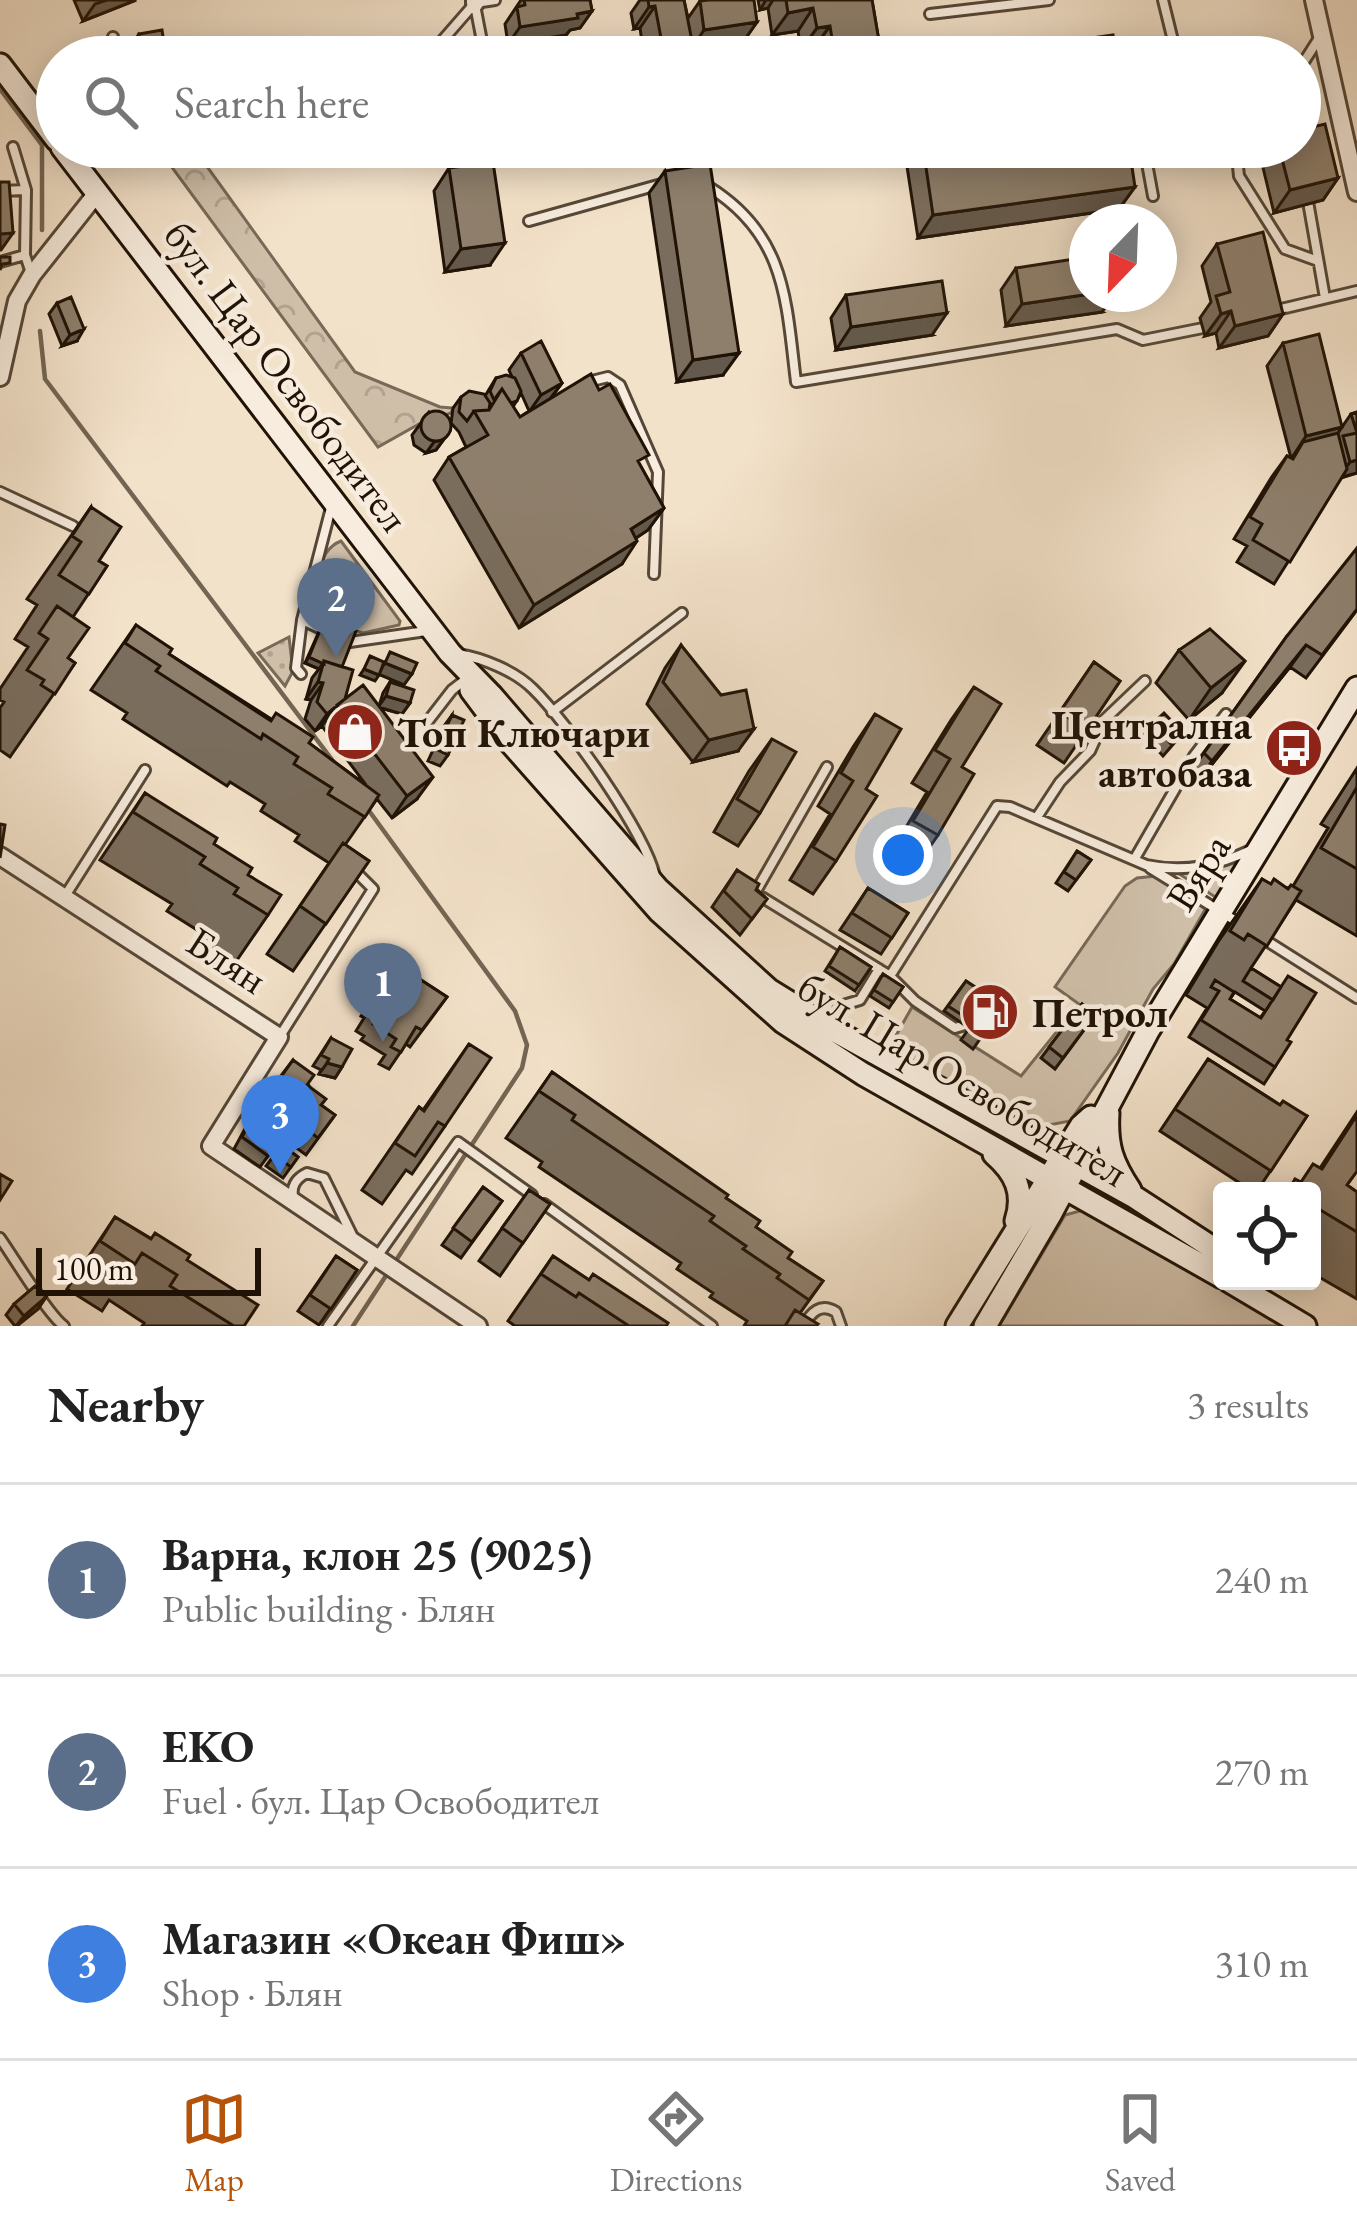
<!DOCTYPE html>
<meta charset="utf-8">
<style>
body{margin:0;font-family:"EB Garamond",serif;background:#f6f6f6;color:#222}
.controls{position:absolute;right:36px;bottom:36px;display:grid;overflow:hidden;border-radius:12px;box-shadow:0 6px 30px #0003}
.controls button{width:108px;height:108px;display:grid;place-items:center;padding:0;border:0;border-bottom:3px solid #e0e0e0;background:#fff;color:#222;font:60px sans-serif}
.compass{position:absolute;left:1069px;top:204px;width:108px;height:108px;border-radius:50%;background:#fff;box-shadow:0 6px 30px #0003;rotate:203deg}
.scale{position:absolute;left:36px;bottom:30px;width:225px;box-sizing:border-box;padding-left:12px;border:6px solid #201306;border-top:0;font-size:33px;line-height:42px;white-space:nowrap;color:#201306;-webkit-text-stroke:9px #f7ecdd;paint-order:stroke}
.you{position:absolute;left:903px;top:855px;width:42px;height:42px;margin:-30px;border:9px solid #fff;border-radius:50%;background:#1a73e8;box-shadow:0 0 0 18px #1a73e833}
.badge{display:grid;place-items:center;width:78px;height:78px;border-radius:50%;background:#b45309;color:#fff;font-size:39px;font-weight:700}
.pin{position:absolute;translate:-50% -99px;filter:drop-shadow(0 3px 6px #0008)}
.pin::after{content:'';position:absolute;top:63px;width:42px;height:36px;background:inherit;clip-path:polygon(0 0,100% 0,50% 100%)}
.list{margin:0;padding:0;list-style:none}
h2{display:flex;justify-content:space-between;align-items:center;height:156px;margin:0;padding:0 48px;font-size:51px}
h2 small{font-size:39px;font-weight:400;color:#767676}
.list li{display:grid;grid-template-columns:78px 1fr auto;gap:36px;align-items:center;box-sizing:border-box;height:192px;padding:0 48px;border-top:3px solid #e0e0e0}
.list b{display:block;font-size:45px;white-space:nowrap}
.list p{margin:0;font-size:39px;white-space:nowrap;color:#767676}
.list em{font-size:39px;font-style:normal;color:#767676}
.icon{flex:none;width:66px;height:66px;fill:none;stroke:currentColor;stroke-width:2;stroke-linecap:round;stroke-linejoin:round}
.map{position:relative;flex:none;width:1357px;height:1326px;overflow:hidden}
.search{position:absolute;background:#fff;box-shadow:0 6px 30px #0003;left:36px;right:36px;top:36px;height:132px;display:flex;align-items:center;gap:30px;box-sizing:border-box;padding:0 42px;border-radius:66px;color:#767676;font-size:45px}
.sheet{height:732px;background:#fff}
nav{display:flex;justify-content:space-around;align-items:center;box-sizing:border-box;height:168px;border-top:3px solid #e0e0e0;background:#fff;font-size:33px;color:#767676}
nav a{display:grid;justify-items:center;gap:6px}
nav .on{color:#b45309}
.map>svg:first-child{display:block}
</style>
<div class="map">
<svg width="1357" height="1326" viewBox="0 0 1357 1326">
<defs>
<pattern id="forest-crowns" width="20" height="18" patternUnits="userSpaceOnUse" patternTransform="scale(3)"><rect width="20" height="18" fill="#cfbfa9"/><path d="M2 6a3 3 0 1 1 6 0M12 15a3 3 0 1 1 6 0" fill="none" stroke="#b1a390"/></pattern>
<pattern id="park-dots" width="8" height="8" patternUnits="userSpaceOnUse" patternTransform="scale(3)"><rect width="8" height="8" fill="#cfbfa9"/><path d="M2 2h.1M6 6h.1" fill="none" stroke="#b1a390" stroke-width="1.8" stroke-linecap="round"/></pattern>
</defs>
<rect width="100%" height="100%" fill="#f3e2ca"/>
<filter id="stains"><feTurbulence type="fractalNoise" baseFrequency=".00167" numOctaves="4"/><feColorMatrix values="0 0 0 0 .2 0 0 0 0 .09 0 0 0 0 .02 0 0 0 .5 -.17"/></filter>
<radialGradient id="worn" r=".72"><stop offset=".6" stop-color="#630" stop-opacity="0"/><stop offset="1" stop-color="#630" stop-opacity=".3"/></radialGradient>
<path fill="#cfbfa9" stroke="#786958" stroke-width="3" d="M341,541L400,621L399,625L363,633L321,619C311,597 315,551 341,541Z
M1250,854L1220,900L1176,872L1228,864Z
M1156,876L1206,908L1174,964L1153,989L1118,1053L1070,1121L1044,1126L1014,1118L889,1048L912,1007L1021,1076L1079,1004L1055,987L1125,886L1137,878Z
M1087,1209L1288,1326H999L1065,1215Z"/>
<path fill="url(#forest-crowns)" stroke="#786958" stroke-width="3" d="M157,147H193L355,372L440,407L453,408L451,413L421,423L378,447Z"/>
<path fill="url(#park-dots)" stroke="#786958" stroke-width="3" d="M289,637L293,671L285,686L258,653Z"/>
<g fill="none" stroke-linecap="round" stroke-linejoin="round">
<path stroke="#736553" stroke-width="4.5" d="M0,89L42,145V230
M40,331L45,379L336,765
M353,1326L522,1068L527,1045L515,1011L367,808"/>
<defs>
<path id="lane" d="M1163,0L1177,57
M475,5L485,57
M930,14L1049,0
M113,37L115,57
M447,38L455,57
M397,57L434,50L475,3L495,0
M1300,68L1321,35
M13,147L26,190L25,255L31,273
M450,147L456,175
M1144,147L1153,196
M1236,147L1239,176L1285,249L1318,261
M709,187C786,235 786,300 796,382L1117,329L1143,340L1203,328
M0,191L26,190
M1307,196L1325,298
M529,221L665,183
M0,262L25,255
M1277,310L1357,291
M588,382L608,377L620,385L658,472L654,574
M0,492L73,526
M319,628L302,620L332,504
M350,642L426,631
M458,654C483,658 515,671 533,689C567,722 644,831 655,876
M301,674L296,668L302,620
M552,712L682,613
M404,752L452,690L465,680
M827,767L755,893L890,976L997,806L1010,807L1146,865C1185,873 1217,866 1253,849
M1037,817L1060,782L1090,751L1104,720L1145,681
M1134,860L1194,756L1226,714
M1150,868L1239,923
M65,896L145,770
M1262,938L1357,998
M890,976L915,1001L955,1028L965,1025
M829,1026L840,1006L860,1000L879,969
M280,1036L373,889L358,874
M294,1201C290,1187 295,1179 307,1173L324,1178L352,1235
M544,1204L712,1326
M0,1238C14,1258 49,1316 64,1326
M328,1326L458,1142L532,1195
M803,1326C811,1313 820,1302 836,1312L841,1326"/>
<path id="street" d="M475,0V3
M1314,0L1357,192
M0,377L17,301L32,275L97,193
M0,856L279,1037L211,1146L478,1326"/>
<path id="secondary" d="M0,65L57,140
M62,147L450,653L492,696L658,889L769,990L837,1032L1133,1196L1222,1254
M471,690L509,741L660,912L783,1022L863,1074L1222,1277
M1108,1113C1106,1146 1112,1163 1130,1190
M994,1154C1016,1173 1025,1193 1016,1221
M1229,1281L1305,1326
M957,1326L1081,1126L1091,1117
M985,1326L1050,1215L1148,1031L1357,688"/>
</defs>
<use href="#lane" stroke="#554737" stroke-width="14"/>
<use href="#street" stroke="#554737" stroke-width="22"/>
<use href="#secondary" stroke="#201306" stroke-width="27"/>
<use href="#lane" stroke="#f7ecdd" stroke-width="8"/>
<use href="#street" stroke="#f7ecdd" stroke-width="16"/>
<use href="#secondary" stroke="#f7ecdd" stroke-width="21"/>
</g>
<path fill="#7a6d5d" stroke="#201306" stroke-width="3" fill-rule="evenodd" d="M74,0H136L83,21Z
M521,0H590L592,11L580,28L570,30L566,35L508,44L505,24Z
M640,0H684L688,18L700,1L757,22L745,39L693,47L695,57H595L600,50L642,42L640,28L634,29L631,13Z
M758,0H872L881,53L878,57H815L814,48L801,50L798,31L772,35L768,8L760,10Z
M139,34L166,57H129L127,51Z
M904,147H1129L1119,209L918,238Z
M1258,147H1300L1338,178L1323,200L1274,213Z
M449,168L490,265L445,272L434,191Z
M665,171L723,375L677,382L649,193Z
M1217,244L1283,314L1268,336L1219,348L1216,333L1205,336L1200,318L1211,302L1202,266Z
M1016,268L1102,312L1006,326L1001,290Z
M846,295L932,335L836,350L831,318Z
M57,303L77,341L62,346L49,314Z
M1283,343L1342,427L1351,414L1357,412V473L1341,478L1274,584L1237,562L1247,546L1234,539L1271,478L1287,456L1291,458L1267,366Z
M521,353L562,383L550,399L641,467L664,508L648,530L636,538L622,564L519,628L434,480L449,457L466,447L459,432L451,423L453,408L461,397L485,396L496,378L512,377L509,370ZM521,393L529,411L520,417L513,407Z
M429,412L450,431L436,450L426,453L414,445L412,435Z
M91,507L99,561L107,566L73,617L68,658L75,663L10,757L0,750V708L4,702L0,700V689L28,647L15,639L37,605L27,599Z
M1357,610L1306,678L1290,667L1197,783L1188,775L1287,636Z
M325,618L342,667L345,699L379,706L383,693L390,682L410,703L402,714L380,708L417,799L392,818L377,799L345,845L369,861L293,971L267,954L329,863L295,841L299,835L261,811L265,804L230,782L227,786L123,719L127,713L91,690L136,625L169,654L309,743L366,785L322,726L315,731L305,719L311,700L306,699L312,678L319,669L305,663Z
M681,645L738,751L693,762L647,704L665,668Z
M1179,650L1222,693L1189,720L1156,683Z
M1094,662L1120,681L1064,763L1037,745Z
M974,687L962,767L938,835L915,868L890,854L927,792L912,783L951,720Z
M875,714L866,789L836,861L813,894L790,880L830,814L818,806L853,747Z
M452,715L448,755L440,766L428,761L444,726Z
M1152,724L1183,733L1163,756L1144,735Z
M772,739L760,813L738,846L714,832L749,771Z
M1357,768V936L1296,900L1251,968L1281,987L1287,1040L1275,1067L1264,1084L1189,1037L1207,1008L1186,995L1218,942L1262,879L1270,884L1288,888L1293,886L1328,828L1321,824ZM1235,992L1265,1011L1260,1018L1230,999Z
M145,793L248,875L268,915L235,963L201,942L205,935L167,911L172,904L100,860Z
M1077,851L1091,860L1068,891L1056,883Z
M737,870L767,899L740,935L712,907Z
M868,888L908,913L881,954L840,930Z
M840,947L871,967L855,991L825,971Z
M398,965L447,997L410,1047L406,1044L389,1069L379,1064L385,1055L361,1040L364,1036L356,1031L364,1018L361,1016Z
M883,974L903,987L889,1008L870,996Z
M966,981L990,997L1007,1000L973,1049L961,1040L972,1024L969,1028L944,1011Z
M1082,1004L1095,1015L1055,1069L1041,1058Z
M331,1038L342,1067L335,1078L319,1074L321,1070L313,1066Z
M469,1044L445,1126L412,1174L406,1170L382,1204L362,1190L419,1107L423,1110Z
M1208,1059L1280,1105L1307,1116L1257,1191H1252L1160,1131Z
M293,1060L321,1105L335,1115L306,1155L282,1137L260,1167L234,1149L248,1123L246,1122ZM278,1102L291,1112L279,1130L264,1122Z
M552,1072L726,1198L788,1258L823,1281L800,1313L816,1326H744L747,1321L710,1297L713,1293L677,1269L681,1263L539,1167L542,1162L506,1138Z
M1357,1112V1171L1347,1185L1357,1192V1299L1312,1273V1191L1301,1182L1320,1168Z
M282,1145L298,1157L283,1178L266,1166Z
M483,1187L502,1201L461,1258L442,1245Z
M529,1190L550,1204L500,1276L479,1261Z
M115,1217L187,1260L244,1326H142L144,1323L109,1300L102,1311L67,1289Z
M336,1256L357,1270L319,1325L298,1311Z
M553,1256L589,1280L666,1326H515L508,1321Z
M46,1297L38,1309L17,1326H15L6,1315L14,1304Z"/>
<path fill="#63594c" stroke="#201306" stroke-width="3" d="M107,0H136L83,21L95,4Z
M766,0H773L768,8L760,10Z
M655,6L640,28L634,29L649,7Z
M813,8L798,31L772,35L788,13Z
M592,11L580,28L570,30L566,35L508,44L520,27Z
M757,22L745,39L693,47L704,30Z
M830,26L814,48L801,50L817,28Z
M1338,178L1323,200L1274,213L1290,190Z
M1135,187L1119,209L918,238L933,215Z
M13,233L1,250H0V234Z
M505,243L490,265L445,272L461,249Z
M1090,294H1115L1102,312L1006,326L1022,304Z
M1231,311L1216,333L1205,336L1221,314Z
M947,313L932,335L836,350L851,327Z
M1283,314L1268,336L1219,348L1235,326Z
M84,329L77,341L62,346L70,335Z
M739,353L723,375L677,382L693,360Z
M562,383L550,399L529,412L541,395Z
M1342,427L1327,450L1303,442L1291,459L1306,436Z
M444,439L436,450L426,453L434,442Z
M1357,460V473L1338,478L1350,462Z
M664,508L648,530L615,552L631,529Z
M637,541L622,564L519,628L534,605Z
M1306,645L1290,667L1197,783L1212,761Z
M309,657L323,663L319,669L305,663Z
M1245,661L1222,693L1189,720L1211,688Z
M385,663L412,674L404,685L378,674Z
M364,669L379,675L375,681L360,675Z
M318,682L323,683L311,700L306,699Z
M386,696L410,703L402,714L378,707Z
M334,709L322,726L315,731L327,714Z
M754,729L738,751L693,762L709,740Z
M433,777L417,799L392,818L407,796Z
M327,1063L342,1067L335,1078L319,1074Z
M46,1297L38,1309L16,1326L24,1316Z"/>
<path fill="#8e7f6c" stroke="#201306" stroke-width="3" d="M524,0H590L592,11L577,14L578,18L520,27L517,7L525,5Z
M648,0H684L695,57H602L600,50L661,38L655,6L649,7Z
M708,0H754L757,22L704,30L700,1Z
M786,0H872L881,53L859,57H828L826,47L833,45L830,26L817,28L813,8L788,13Z
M162,30L166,57H143L139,34Z
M1113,35L1116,57H961Z
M512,47L513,57H456V55Z
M1325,124L1338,178L1290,190L1279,147H1300V130Z
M923,147H1129L1135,187L933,215Z
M493,162L505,243L461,249L449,168Z
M710,164L739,353L693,360L665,171Z
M0,182H9L13,233L0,234Z
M1263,232L1283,314L1235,326L1231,311L1221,314L1216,296L1230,292L1217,244Z
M0,257H10V263L2,264L0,270Z
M1087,257V294H1090L1022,304L1016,268Z
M942,281L947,313L851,327L846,295Z
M71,297L84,329L70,335L57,303Z
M1319,334L1342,427L1306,436L1283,343Z
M541,341L562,383L541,395L521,353Z
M591,374L599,390L610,384L649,455L638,461L664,508L631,529L637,541L534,605L449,457L488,435L474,411L489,410L502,389L520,417Z
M506,375L515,378L521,391L517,401L511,403L502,389L494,400L490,391L496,378Z
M469,391L484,394L490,403L489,410L474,411L467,421L459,412L461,397Z
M421 426a15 15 0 1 1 30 0a15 15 0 1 1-30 0Z
M1357,412V460L1350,462L1343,436L1357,433L1351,414Z
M1338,433L1347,469L1290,562L1253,540L1262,524L1250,517L1287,456L1293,459L1303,442Z
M91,507L121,527L99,561L107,566L89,594L59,575L81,542L72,536Z
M1357,548V609L1322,655L1306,645L1212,761L1204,753L1287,636Z
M57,606L89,628L68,658L75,663L55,694L41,685L44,680L27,670L48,639L39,633Z
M325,618L356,631L342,667L324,661V664L309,657Z
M136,625L172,649L169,654L271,721L276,713L313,737L309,743L379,795L365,817L328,794L332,788L294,764L298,757L263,734L261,739L156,671L160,666L125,643Z
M1210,629L1245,661L1211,688L1179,650Z
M681,645L721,695L746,690L754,729L709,740L663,682Z
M390,652L417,663L412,674L385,663Z
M370,656L384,662L379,675L364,669Z
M324,661L353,670L345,699L327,714L317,702L323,683L318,682Z
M1094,662L1120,681L1087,730L1060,712Z
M390,682L414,690L410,703L386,696Z
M363,685L433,777L407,796L337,705Z
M974,687L1001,704L962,767L974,774L938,835L913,821L950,759L935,750Z
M1164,713L1183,733L1171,744L1152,724Z
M875,714L901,729L866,789L877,796L836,861L813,847L853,781L841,773Z
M452,715L464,720L448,755L436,749Z
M772,739L796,752L760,813L737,799Z
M1357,787V869L1321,848Z
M145,793L217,838L214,844L252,868L248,875L281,895L268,915L234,894L238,888L200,864L205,857L133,812Z
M0,824L5,825L0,858Z
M343,843L369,861L326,924L300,906Z
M1077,851L1091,860L1076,880L1064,872Z
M737,870L759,884L756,890L767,899L752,919L724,891Z
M1262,879L1271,884L1274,879L1288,889L1291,885L1301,891L1267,946L1248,934L1244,940L1230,931Z
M868,888L908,913L892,938L852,913Z
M840,947L871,967L859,985L829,966Z
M398,965L447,997L422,1030L416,1027L401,1052L391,1047L396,1039L373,1024L376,1019L368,1014L376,1001L372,999Z
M1251,968L1281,987L1273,1000L1243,981Z
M883,974L903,987L893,1002L874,990Z
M1288,976L1316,993L1287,1040L1291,1042L1275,1067L1201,1020L1219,991L1211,987L1215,980L1234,992L1230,999L1261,1018Z
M966,981L990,997L973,1022L948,1006Z
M994,992L1007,1000L981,1038L969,1029Z
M1082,1004L1095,1015L1063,1058L1049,1047Z
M331,1038L352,1049L342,1067L327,1063L329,1059L321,1055Z
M469,1044L491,1058L445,1126L438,1122L415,1156L395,1143L419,1107L424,1111Z
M1208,1059L1280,1105L1283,1101L1307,1116L1271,1171L1175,1109Z
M293,1060L314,1075L307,1085L326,1099L321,1105L335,1115L318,1138L288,1116L303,1096L280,1078Z
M552,1072L728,1195L726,1198L760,1221L756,1227L792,1252L788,1258L823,1281L809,1300L777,1278L780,1274L743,1249L746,1246L710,1221L714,1216L572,1120L575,1115L539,1091Z
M270,1093L279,1100L266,1119L254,1111Z
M1357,1115V1171L1347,1185L1357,1192V1232L1312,1205V1191H1288L1295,1179L1301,1182L1313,1164L1322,1169Z
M253,1116L285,1133L268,1156L242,1137Z
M282,1145L298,1157L291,1167L274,1155Z
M0,1174L12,1181L0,1200Z
M483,1187L502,1201L472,1242L453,1228Z
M529,1190L550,1204L523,1243L502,1228Z
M115,1217L151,1239L155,1233L190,1255L187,1260L258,1305L244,1326H234L170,1286L177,1275L142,1253L135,1264L100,1241Z
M336,1256L357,1270L331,1309L310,1295Z
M553,1256L589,1280L593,1274L668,1323L666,1326H629L579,1293L576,1297L541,1274Z
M35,1286L46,1297L24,1316L14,1304Z
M795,1310L818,1324L816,1326H785Z"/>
<defs>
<symbol id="shop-disc" viewBox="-11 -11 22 22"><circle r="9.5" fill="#8f2418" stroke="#f7ecdd"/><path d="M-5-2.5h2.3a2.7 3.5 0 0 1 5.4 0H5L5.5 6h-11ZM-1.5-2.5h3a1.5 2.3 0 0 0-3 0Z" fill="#fff"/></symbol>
<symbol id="bus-disc" viewBox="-11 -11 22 22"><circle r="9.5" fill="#8f2418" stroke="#f7ecdd"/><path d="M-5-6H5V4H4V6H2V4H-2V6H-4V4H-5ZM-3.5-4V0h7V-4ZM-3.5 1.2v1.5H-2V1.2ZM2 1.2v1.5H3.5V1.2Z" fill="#fff"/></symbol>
<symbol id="fuel-disc" viewBox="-11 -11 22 22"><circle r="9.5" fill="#8f2418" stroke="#f7ecdd"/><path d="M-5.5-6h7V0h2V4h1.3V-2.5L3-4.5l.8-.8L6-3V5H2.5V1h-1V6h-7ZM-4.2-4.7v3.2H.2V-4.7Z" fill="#fff"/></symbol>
</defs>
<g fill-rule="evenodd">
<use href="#shop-disc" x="322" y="699" width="66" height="66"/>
<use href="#bus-disc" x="1261" y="715" width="66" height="66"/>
<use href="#fuel-disc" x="957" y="979" width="66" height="66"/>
</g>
<g text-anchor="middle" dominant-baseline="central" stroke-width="9" stroke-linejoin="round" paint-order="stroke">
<g font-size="42" fill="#201306" stroke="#f7ecdd">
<text transform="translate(287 376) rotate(53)">бул. Цар Освободител</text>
<text transform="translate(1198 872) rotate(-58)">Вяра</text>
<text transform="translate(227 960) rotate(33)">Блян</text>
<text transform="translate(963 1079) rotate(31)">бул. Цар Освободител</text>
</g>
<g font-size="42" font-weight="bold" fill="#201306" stroke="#f7ecdd" text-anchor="start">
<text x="1252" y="724" text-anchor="end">Централна<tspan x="1252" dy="48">автобаза</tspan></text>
<text x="397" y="732">Топ Ключари</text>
<text x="1032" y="1012">Петрол</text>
</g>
</g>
<rect width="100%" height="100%" filter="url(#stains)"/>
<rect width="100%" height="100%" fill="url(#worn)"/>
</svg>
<div class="controls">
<button><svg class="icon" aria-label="locate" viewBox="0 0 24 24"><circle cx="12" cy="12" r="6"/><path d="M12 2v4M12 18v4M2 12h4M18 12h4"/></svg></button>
</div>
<svg class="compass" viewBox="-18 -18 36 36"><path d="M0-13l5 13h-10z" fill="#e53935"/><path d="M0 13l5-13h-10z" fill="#767676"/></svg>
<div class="scale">100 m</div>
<div class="you"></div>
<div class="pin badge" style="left:383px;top:1042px;background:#5c6f8a">1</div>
<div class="pin badge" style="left:336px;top:657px;background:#5c6f8a">2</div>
<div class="pin badge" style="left:280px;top:1174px;background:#3f7fe0">3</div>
<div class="search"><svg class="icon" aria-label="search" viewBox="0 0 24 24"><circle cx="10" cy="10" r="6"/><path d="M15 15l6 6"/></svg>Search here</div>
</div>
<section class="sheet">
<h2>Nearby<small>3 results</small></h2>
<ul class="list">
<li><span class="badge" style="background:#5c6f8a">1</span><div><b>Варна, клон 25 (9025)</b><p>Public building · Блян</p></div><em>240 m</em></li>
<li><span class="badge" style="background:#5c6f8a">2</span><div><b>EKO</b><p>Fuel · бул. Цар Освободител</p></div><em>270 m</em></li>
<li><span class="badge" style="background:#3f7fe0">3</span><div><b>Магазин «Океан Фиш»</b><p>Shop · Блян</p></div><em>310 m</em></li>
</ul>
</section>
<nav>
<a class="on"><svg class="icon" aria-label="map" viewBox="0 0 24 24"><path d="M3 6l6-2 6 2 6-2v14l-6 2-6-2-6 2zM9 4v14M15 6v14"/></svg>Map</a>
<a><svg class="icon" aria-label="directions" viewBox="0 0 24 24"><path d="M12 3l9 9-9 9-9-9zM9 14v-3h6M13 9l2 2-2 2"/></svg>Directions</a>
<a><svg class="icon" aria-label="saved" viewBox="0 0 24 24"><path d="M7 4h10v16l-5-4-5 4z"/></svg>Saved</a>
</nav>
